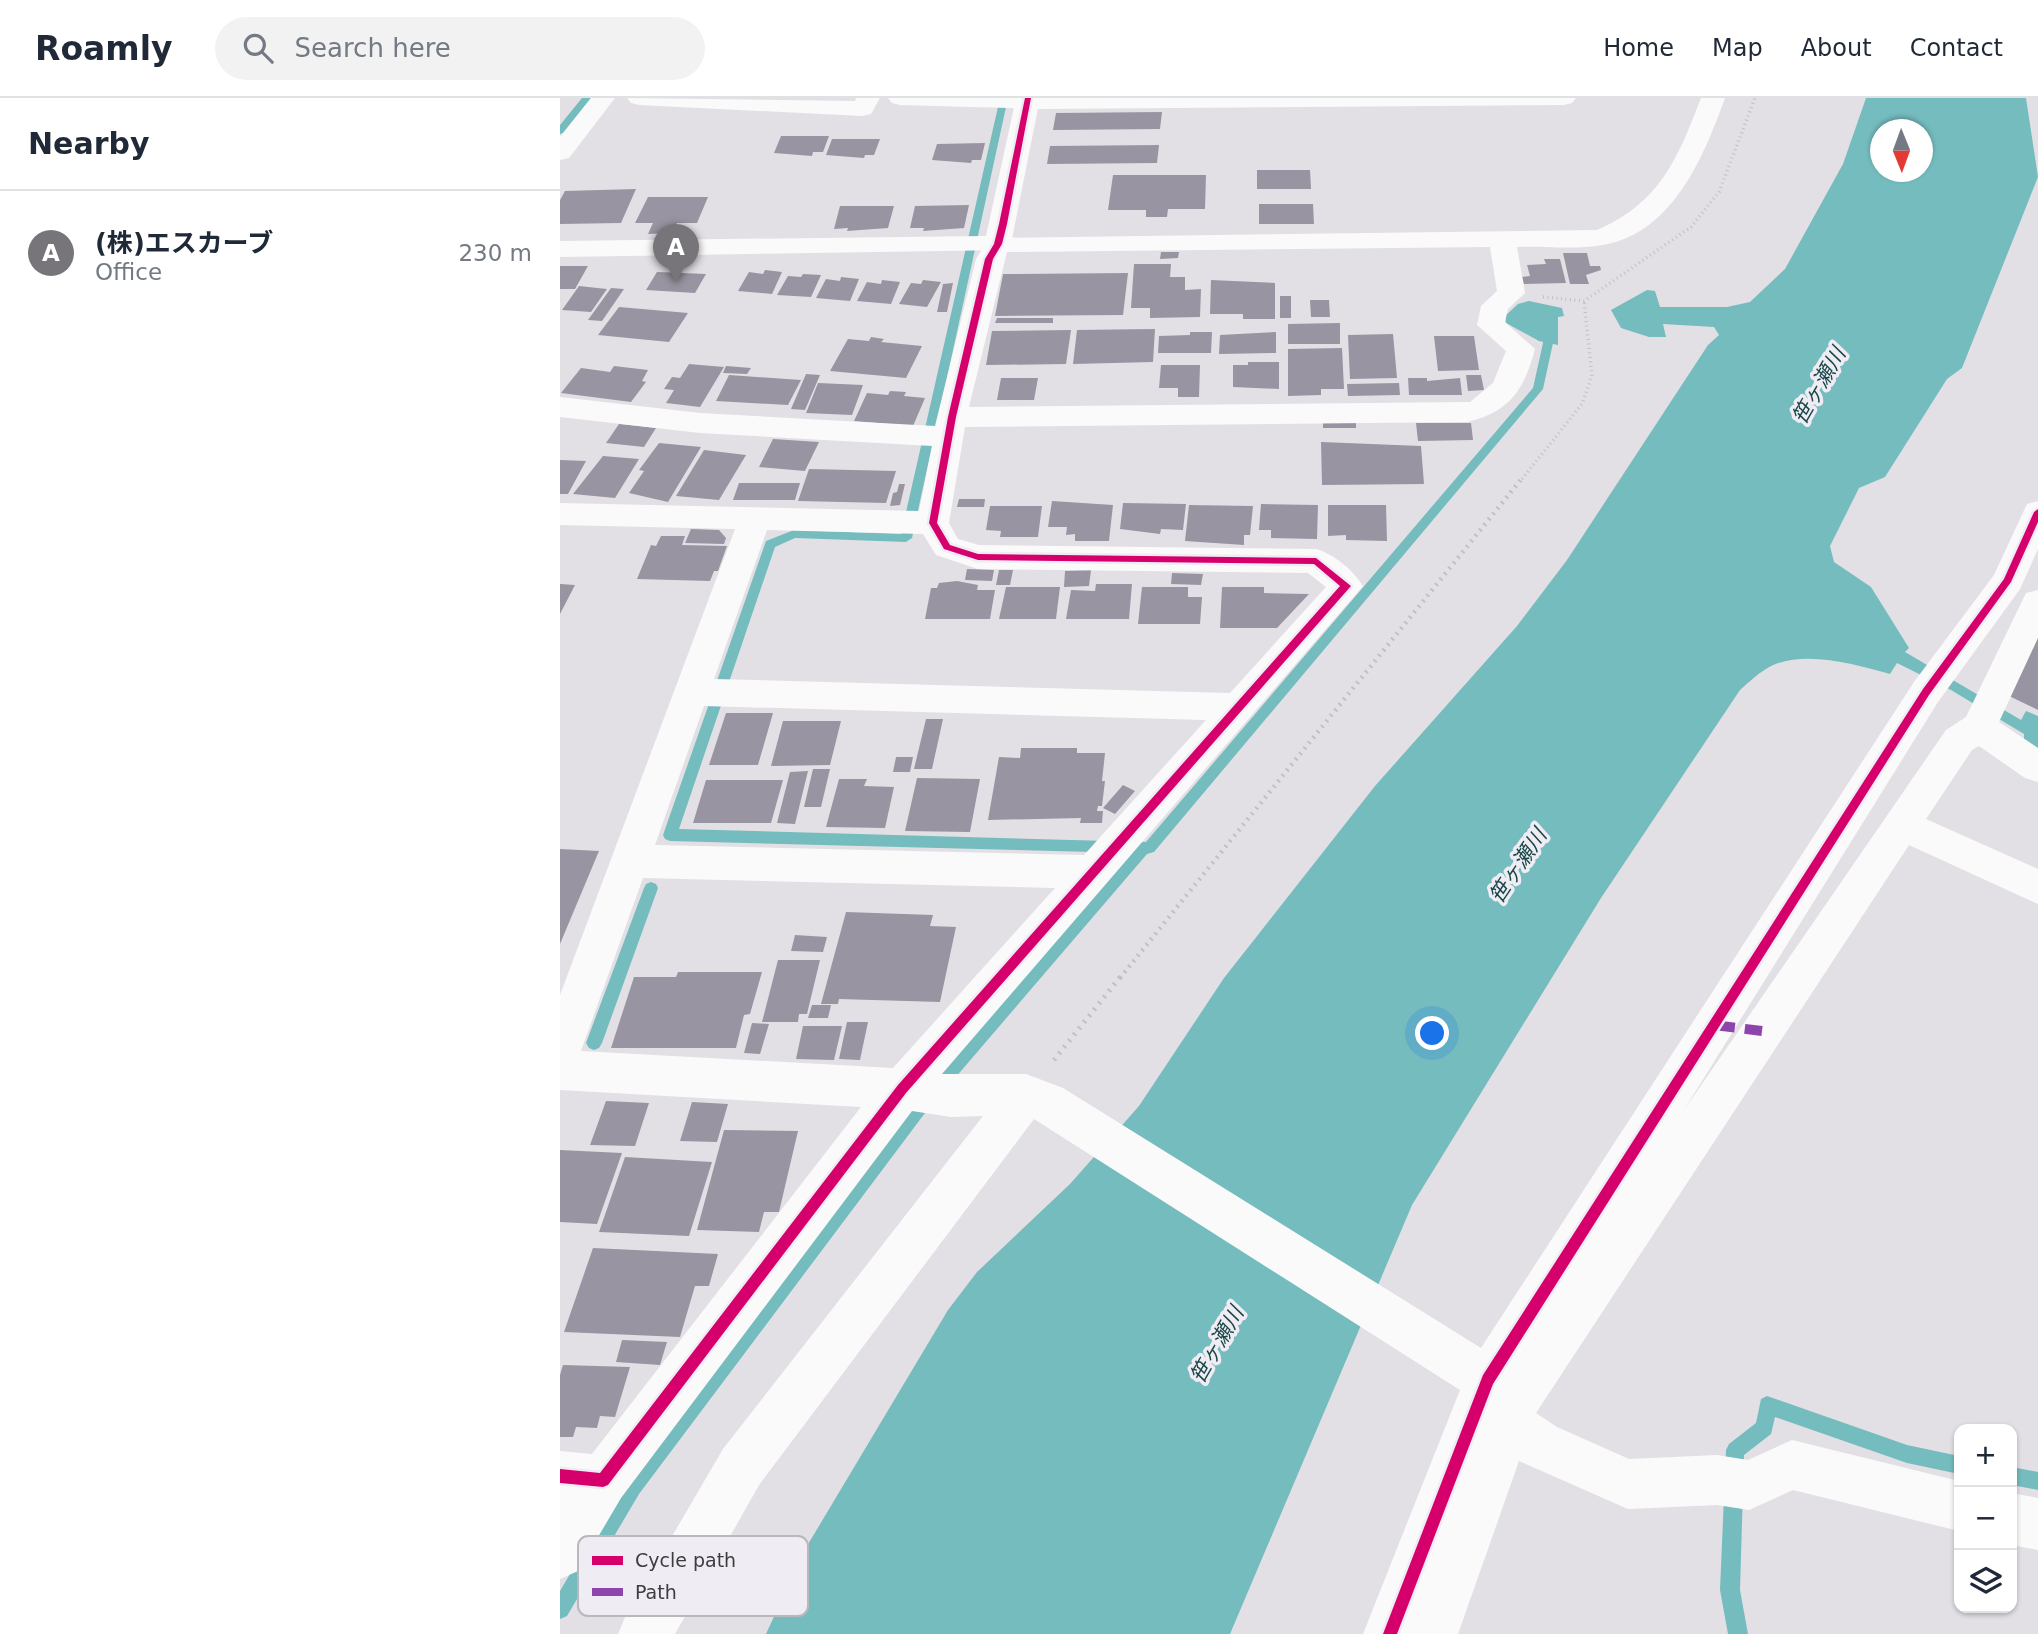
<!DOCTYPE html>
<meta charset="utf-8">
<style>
body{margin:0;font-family:"DejaVu Sans","Noto Sans JP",sans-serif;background:#f2f2f3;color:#1f2937}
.controls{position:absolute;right:21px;bottom:21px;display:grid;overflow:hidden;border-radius:14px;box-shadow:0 2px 5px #0004}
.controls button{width:63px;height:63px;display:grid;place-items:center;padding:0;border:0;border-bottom:2px solid #e0e1e3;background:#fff;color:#1f2937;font:35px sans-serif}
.compass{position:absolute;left:1310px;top:21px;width:63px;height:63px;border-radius:50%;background:#fff;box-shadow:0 2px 5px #0004;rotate:179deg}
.you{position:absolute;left:873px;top:936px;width:24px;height:24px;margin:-18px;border:5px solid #fff;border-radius:50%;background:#1a73e8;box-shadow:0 0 0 10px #1a73e833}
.badge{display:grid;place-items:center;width:46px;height:46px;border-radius:50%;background:#777579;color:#fff;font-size:23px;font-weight:700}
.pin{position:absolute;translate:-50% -58px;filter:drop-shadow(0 2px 4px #0008)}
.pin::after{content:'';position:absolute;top:37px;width:24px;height:21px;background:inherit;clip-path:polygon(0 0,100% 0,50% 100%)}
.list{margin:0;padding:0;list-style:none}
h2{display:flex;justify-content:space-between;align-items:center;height:91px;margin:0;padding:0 28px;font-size:30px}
h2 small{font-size:23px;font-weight:400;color:#747a83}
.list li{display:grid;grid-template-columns:46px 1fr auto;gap:21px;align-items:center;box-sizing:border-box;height:126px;padding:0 28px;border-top:2px solid #e0e1e3}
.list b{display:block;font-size:26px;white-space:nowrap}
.list p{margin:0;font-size:23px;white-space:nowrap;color:#747a83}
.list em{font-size:23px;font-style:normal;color:#747a83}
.icon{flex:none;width:38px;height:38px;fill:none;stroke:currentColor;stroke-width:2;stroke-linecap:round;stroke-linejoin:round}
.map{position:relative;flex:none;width:1478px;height:1536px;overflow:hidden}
header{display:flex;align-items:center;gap:42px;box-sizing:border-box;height:98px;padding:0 35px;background:#fff;border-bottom:2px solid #e0e1e3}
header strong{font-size:33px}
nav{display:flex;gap:38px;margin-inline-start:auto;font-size:24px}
.search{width:490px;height:63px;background:#f2f2f3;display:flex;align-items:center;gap:18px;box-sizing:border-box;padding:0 24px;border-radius:38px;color:#747a83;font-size:26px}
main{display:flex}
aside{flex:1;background:#fff}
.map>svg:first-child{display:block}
</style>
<header>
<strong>Roamly</strong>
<div class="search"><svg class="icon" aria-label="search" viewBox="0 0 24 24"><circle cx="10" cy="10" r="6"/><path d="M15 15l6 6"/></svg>Search here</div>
<nav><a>Home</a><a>Map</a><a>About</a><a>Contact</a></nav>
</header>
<main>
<aside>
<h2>Nearby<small></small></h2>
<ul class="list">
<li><span class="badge">A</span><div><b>(株)エスカーブ</b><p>Office</p></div><em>230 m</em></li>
</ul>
</aside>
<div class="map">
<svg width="1478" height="1536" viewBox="0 0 1478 1536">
<rect width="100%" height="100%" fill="#e2e0e5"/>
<path fill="#75bcbf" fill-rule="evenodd" d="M1306,0H1466L1478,79L1402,270L1387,281L1325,379L1299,390L1270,448L1274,464L1311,489L1349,550L1345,554L1461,622L1466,613L1478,618V653L1464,644V636L1391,592L1337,565L1330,576C1295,566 1239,550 1206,571C1196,577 1188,585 1180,592L1041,800L852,1107L670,1536H206L244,1453L388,1212L417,1174L510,1086L579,1008L664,880L815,688L957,528L1007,462L1148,247L1159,237L1154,229L1103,226L1106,239H1089L1061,230L1051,212L1087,192L1095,193L1100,209H1167L1190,204L1225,171L1283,66ZM1321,32H1363V74H1321Z
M969,203L1002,210L1004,218L998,219V247L979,243L946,225L945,218L958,206Z"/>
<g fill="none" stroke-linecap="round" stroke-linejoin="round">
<path fill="#75bcbf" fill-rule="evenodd" d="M22,0H31L3,35L0,36V27Z
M440,0H448L352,440L346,444L235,440L215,449L119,731L586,744L973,290L983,245L981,227L986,224L991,227L993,245L983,291L594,754L587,756L365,1015L79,1396L7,1518L0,1521V1493L65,1382L353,1005L571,755L110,743L105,741L103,737L206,443L234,432L341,436Z
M91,784L96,786L98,790L42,945L39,950L34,952L29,950L26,945L84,790L86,786Z
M1207,1298L1347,1347L1399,1358V1376L1347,1365L1215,1319L1211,1336L1184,1357L1180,1492L1188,1536H1168L1160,1492L1166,1352L1169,1346L1196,1325L1201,1301Z
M1452,1369L1478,1374V1392L1452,1387Z"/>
</g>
<path fill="#9994a1" d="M602,14L600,31L493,32L496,15Z
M221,38H269L263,54H253L252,58L214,55Z
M272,41H320L314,57H305L304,60L266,57Z
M425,45L421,62H412L411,65L372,62L377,46Z
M599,47L597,65L487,66L490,48Z
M697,72H750L751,91H697Z
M553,77H646L645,111H608L607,119H586V112H548Z
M76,91L61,125L0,126V102L5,93Z
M88,99H148L137,125H117L112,135L88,136L93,125H75Z
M699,106H753L754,126H699Z
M409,107L404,130L363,133L364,130H350L355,108Z
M280,108H334L328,130L287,133L288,130L274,131Z
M601,154H619L618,160L600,161Z
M1003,155H1027L1030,168H1040L1041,172L1026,177L1029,186H1010Z
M984,161H1000L1006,185L964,186L962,179L970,178L967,167L986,166Z
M574,166H611L610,179H625V192L641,191L640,219L590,220V210H571Z
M0,168H28L15,191H0Z
M205,172L222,174L212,196L178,193L189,174L203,176Z
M97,174L146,176L135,195L86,192Z
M568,175L563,217L435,218L443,176Z
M243,176L261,177L251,199L217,197L228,178L241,179Z
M281,179L299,181L290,203L256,200L266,181L280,183Z
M322,182L340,184L331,206L297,203L307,184L321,186Z
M363,182L381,184L367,209L339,206L351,185L361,186Z
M651,182L715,185V221H683V216H650Z
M393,185L387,214H377L383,186Z
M19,188L47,191L31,214L2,212Z
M51,190L64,191L42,223L28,222Z
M720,198H731V220H720Z
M750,202H769L770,219H751Z
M59,209L128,215L109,244L38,237Z
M437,220H493V225H435Z
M780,225V246H728V226Z
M595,231L593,264L513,266L517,232Z
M511,232L506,266L426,267L432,233Z
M630,234H652L651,255H598L599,238L630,237Z
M716,234V255L659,256L660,237Z
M833,236L837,280L790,281L788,237Z
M874,238H914L919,272L878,273Z
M311,239L324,241L321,244L362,248L346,280L270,273L288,241L309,243Z
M782,250L784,291H761V297L728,298V251Z
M688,264H719V291L673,289V267H688Z
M129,266L164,269L140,309L106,305L114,292L104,291L112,279L120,280Z
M601,267H640L639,299H618V290H599Z
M54,268L88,272L82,283L86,284L71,304L1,295L21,270L50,274Z
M166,268L191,270L187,276L163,275Z
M246,276L260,277L245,312L231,311Z
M169,277L241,282L228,307L156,303Z
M906,277H921L924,292L908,293Z
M441,280H478L474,302H437Z
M848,280H867V283L900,280L902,297H849Z
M258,285L303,287L292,317L246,315Z
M839,285L840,297L788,298L787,286Z
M330,293L346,294L344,298L365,300L353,328L294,323L307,295L328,297Z
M763,323H796V330H763Z
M856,325H911L913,342L858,343Z
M59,326L96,330L84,349L46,345Z
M213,341L259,344L245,373L199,369Z
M761,344L861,348L864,386L762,387Z
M99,345L141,349L108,404L69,395L84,373L79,372Z
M144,352L186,357L159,402L116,398Z
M43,358L79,361L55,400L13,396Z
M0,362L26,363L8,396H0Z
M249,371L336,373L326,405L238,403Z
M179,385H240L235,402H173Z
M339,386H345L340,407L330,408L333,395L337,394Z
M399,401H425L424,409H397Z
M492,403L553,407L549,443H515V436L506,437L507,429H488Z
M563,405L626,406L623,432L601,431L600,436L560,431Z
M701,406L758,407L757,441L711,440V432H699Z
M629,407L693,408L690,437H684V447L625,443Z
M768,407H826L827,443L786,442V437L768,438Z
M430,408H482L478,439H440L441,433L426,432Z
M131,431L159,432L166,440L164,446L125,445Z
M101,438H125L122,447L167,448L158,473H154L150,483L77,481L91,447L96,448Z
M407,471L434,472L432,483L405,482Z
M439,472H453L450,487H436Z
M531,472L529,488L504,489L505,473Z
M612,475L643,476L641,487L611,486Z
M397,483L418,487L417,492H435L430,521H365L371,490H377L379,485Z
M0,486L15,487L0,516Z
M536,486H572L569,521H506L511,492L535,493Z
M446,489H500L496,521H439Z
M582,489H628V499H642L640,526H578Z
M662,489H704V495L749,496L717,530H660Z
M1478,536V612L1445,596Z
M166,615H213L198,667H149Z
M366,621H383L372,671H354Z
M223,623H281L270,667L211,668Z
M461,650H517V655H545L542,683H545L542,708H538L537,713H543L542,725H520L521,720L428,722L439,659L460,660Z
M336,659H353L350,674H333Z
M253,671H270L261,709H244Z
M248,673L235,726L217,725L230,674Z
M357,680L420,681L410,734L345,733Z
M279,681H307L304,688L334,689L325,730L266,729Z
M146,682H223L211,725H133Z
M563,687L575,693L555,716L543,710Z
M0,751L39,753L0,846Z
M286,814L373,817L370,828L396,829L380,904L279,901L278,906H261Z
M235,837L267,839L263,854L231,853Z
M218,862H260L247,916H239L238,924H202Z
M118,874H202L190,916L184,917L176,950H51L74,879H116Z
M252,907H271L268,920H248Z
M287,924H308L300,962L279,961Z
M192,925L209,926L200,956L184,955Z
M243,928H282L274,962L236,961Z
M46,1003L89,1005L75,1048L30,1047Z
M132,1004L168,1006L157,1044L120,1043Z
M164,1032L238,1033L219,1114H204L199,1134L137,1132Z
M0,1052L62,1055L37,1126L0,1124Z
M65,1059L152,1064L129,1138L39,1134Z
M33,1150L158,1156L149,1188H135L120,1239L4,1234Z
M62,1242L107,1244L100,1267L56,1264Z
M3,1267L70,1269L55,1319L40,1318L37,1330L16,1329L13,1339H0V1277Z"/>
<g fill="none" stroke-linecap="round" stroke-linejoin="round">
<path stroke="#c1c1c3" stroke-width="3.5" stroke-dasharray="1 3.5" stroke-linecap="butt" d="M983,199L1024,203L1131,129L1159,94L1195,0
M962,381L1022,306L1032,278L1024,203"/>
<path stroke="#c1c1c3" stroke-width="4.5" stroke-dasharray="2 5" stroke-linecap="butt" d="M560,880L963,379"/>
<path stroke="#c1c1c3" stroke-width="5" stroke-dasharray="2 6" stroke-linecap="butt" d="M494,962L561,878"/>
<path fill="#fbfafb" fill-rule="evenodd" d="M31,0H55L9,60L0,62V39Z
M67,0L295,3L296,0H320L311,16L303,18L79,7L71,5Z
M328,0H1016L1012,5L1004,7L481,11L340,7L332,5Z
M1141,0H1165C1144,58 1113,135 1043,147C1016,152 984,148 957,149L965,195L948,211L945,224L975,251C964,292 950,314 907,324L405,329L389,425L398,441L419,447L756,451C774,456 793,472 803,488L382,976H466L503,990L921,1250L1354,584L1434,477L1467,406L1478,403V451L1460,491L1378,604L1124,1012L1386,632L1406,619L1466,495L1478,492V540L1439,624L1478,650V684L1465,680L1419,648L1412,652L1366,721L1478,771V806L1349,747L976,1315L997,1329L1069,1361L1157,1357L1188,1362L1232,1342L1399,1383V1433L1233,1392L1189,1412L1157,1407L1068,1411L959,1363L898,1536H803L900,1292L474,1021L199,1387L115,1536H58L66,1517L163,1351L423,1018L391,1019L352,1013L61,1400L18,1473L0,1481V1353L32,1356L301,1009L0,992V897L175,431L0,427V405L359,413L372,348L140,335L0,319V299L140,315L375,328L416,161L429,140L1037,132C1100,105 1118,60 1141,0ZM930,149L937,193L921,208L917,227L946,253L933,285L910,304L409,309L447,154ZM207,432L363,436L376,457L418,471L748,475L766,489L670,595L154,581ZM144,608L646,622L524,757L95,747ZM83,780L495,790L333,970L21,953Z
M1452,1395L1478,1400V1452L1452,1447Z"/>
<path fill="#fbfafb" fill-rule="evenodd" d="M456,0H480L451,146L447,152L0,159V143L426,138Z"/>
<path stroke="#8e44ad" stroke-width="10" stroke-dasharray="21 10" stroke-linecap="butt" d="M1154,927L1202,933"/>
<defs>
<path id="cycleway" d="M465,0H471L447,126L442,146L433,161L396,319L377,425L390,447L418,456L756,460L791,488L346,995L48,1387L43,1389L0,1385V1371L40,1375L338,987L780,488L754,466L418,462L384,451L369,425L388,319L425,161L434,146L439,126Z
M1478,411V424L1451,484L1369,597L933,1286L837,1536H823L923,1277L1363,591L1444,481L1474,414Z"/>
</defs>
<use href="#cycleway" stroke="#efecf3" stroke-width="5"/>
<use href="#cycleway" fill="#d6006c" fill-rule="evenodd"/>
</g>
<g text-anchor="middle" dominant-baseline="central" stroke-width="7" stroke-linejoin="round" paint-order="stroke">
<g font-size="21" font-style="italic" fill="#194748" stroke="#efecf3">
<text transform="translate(1259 288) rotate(-60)">笹ヶ瀬川</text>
<text transform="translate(958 768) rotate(-56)">笹ヶ瀬川</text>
<text transform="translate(657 1247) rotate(-60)">笹ヶ瀬川</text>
</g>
</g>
<rect x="18" y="1438" width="230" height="80" rx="10" fill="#efecf3" stroke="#bab7bd" stroke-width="2"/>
<rect x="32" y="1458" width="31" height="9" fill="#d6006c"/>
<rect x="32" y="1490" width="31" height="8" fill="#8e44ad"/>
<g font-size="19" fill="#3d3c3f">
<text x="75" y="1469">Cycle path</text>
<text x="75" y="1501">Path</text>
</g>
</svg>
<div class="controls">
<button>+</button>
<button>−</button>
<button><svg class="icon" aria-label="layers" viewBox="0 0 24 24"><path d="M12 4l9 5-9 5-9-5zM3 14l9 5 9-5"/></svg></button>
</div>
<svg class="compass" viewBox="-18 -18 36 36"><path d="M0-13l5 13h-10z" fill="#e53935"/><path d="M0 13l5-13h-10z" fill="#747a83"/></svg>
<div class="you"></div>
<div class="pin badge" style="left:116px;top:184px">A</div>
</div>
</main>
